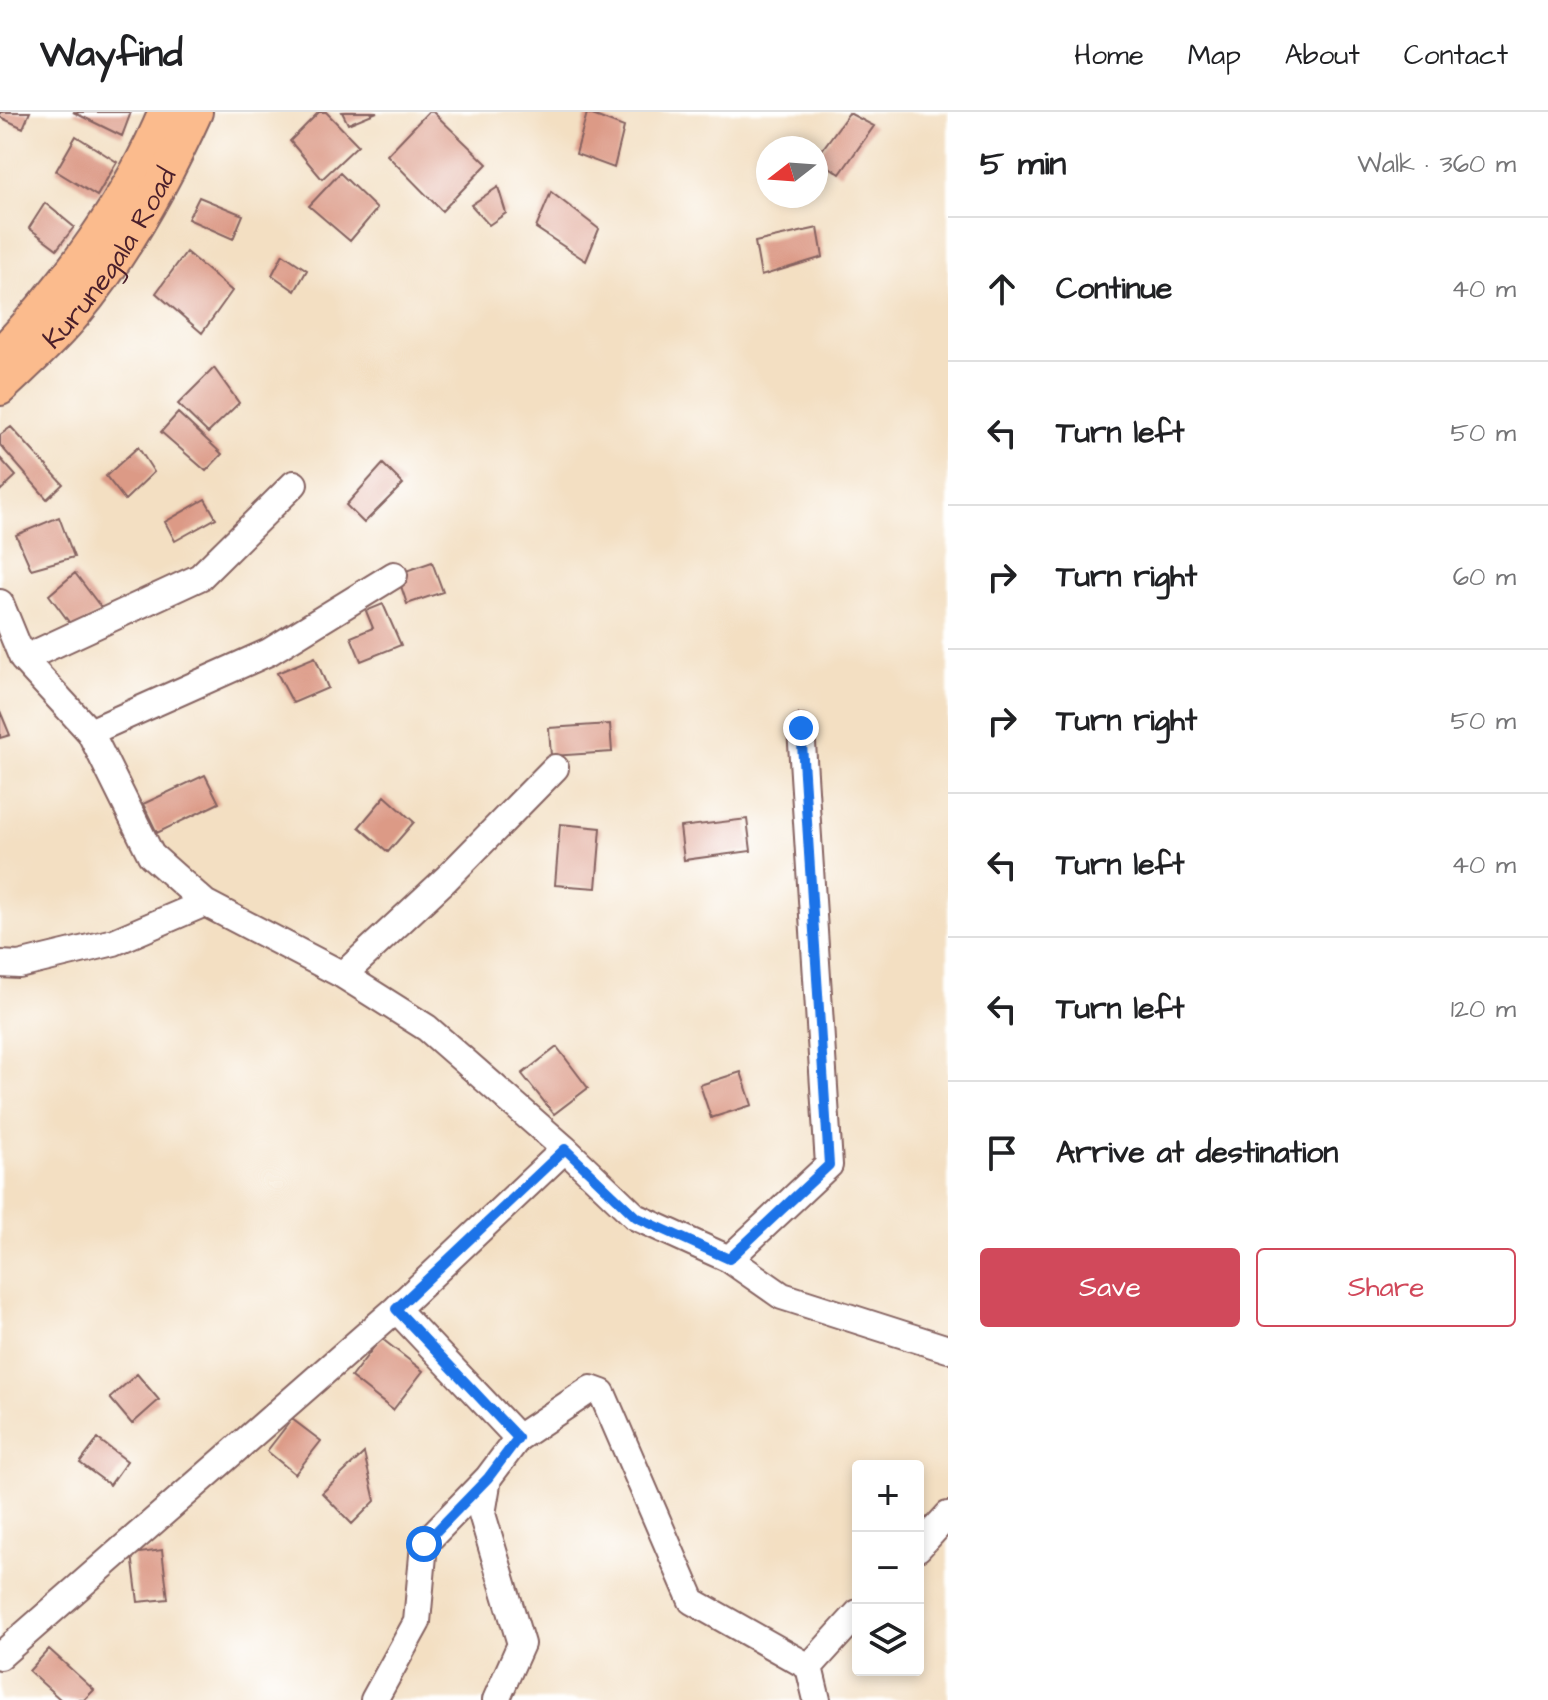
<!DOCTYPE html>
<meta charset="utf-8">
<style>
body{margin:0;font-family:"Architects Daughter",sans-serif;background:#f6f6f6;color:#202124}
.controls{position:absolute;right:24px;bottom:24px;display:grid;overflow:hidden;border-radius:8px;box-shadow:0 4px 12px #0003}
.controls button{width:72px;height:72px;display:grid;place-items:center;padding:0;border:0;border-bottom:2px solid #e0e0e0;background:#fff;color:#202124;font:40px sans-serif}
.compass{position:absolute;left:756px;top:24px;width:72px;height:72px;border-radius:50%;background:#fff;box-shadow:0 4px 12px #0003;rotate:253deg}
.stop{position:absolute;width:24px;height:24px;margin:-18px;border:6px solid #1a73e8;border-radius:50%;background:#fff}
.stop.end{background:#1a73e8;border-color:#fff;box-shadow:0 2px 8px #0008}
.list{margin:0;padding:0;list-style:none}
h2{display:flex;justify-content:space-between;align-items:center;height:104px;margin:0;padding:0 32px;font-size:34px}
h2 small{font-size:26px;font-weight:400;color:#757577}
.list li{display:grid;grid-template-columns:52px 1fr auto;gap:24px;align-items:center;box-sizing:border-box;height:144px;padding:0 32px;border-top:2px solid #e0e0e0}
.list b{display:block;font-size:30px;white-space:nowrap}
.list em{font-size:26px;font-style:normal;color:#757577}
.actions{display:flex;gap:16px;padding:24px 32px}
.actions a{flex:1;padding:18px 0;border:2px solid #d1495b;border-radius:8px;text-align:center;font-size:28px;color:#d1495b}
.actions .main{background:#d1495b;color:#fff}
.icon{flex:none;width:44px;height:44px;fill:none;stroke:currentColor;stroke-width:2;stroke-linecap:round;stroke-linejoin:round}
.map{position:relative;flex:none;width:948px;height:1588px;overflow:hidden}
header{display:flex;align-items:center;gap:48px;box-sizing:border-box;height:112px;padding:0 40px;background:#fff;border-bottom:2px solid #e0e0e0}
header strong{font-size:38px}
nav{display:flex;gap:44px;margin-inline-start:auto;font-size:28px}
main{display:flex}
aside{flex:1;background:#fff}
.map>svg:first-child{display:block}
</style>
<header>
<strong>Wayfind</strong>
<nav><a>Home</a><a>Map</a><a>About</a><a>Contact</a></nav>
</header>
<main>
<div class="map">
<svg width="948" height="1588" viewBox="0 0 948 1588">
<rect width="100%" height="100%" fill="#fff"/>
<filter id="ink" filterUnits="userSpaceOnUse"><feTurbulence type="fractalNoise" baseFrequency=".0125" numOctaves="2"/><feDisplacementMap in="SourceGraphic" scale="16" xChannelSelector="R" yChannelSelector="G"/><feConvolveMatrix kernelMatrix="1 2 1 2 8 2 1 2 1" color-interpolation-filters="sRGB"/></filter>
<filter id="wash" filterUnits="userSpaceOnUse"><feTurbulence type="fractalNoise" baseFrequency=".006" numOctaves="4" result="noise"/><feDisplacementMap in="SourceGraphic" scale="32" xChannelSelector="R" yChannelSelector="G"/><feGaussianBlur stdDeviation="1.8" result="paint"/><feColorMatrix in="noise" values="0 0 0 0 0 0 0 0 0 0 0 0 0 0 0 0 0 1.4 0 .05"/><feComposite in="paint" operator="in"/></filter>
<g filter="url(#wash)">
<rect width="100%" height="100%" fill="#f3dfc2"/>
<g id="blocks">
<path fill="#dc9a86" d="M0,0H30L23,16L0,5Z
M73,0H131L122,24Z
M319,0H326L358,33L322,67L290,29Z
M342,0H377L348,12Z
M428,0H433L487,52L442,99L387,43Z
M587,1L624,15L614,56L576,42Z
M849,1L874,14L840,62L816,46Z
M76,24L117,50L97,84L56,59Z
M340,61L377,97L350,129L309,94Z
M498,75L506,101L489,113L471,93Z
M551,80L599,117L586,149L536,116Z
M199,85L243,103L233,127L188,107Z
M45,91L74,115L57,137L29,116Z
M818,116L823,145L761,164L755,130Z
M186,140L232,179L202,221L156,181Z
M283,142L307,158L295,179L272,163Z
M214,256L239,291L208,321L178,292Z
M178,301L222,342L206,359L161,320Z
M11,315L63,372L47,387L0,333V323Z
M138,335L154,360L125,388L106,364Z
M0,346L16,364L0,379Z
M383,352L403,372L364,411L346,393Z
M205,387L216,406L175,429L165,410Z
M59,405L74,445L31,457L16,423Z
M432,450L443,480L407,492L397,462Z
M75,461L103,498L75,518L49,483Z
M383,492L401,533L361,549L351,525L373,516L366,499Z
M315,545L328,576L293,591L277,561Z
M0,599L10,623L0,626Z
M610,612L612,640L551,644L549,616Z
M205,663L219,691L157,721L143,692Z
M385,684L414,710L388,740L359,715Z
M747,707L751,739L684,748L680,715Z
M560,712L601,716L596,776L555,773Z
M557,935L588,976L554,1002L522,962Z
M741,960L752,993L711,1006L700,973Z
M381,1226L423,1259L393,1298L351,1265Z
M137,1262L159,1288L132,1312L110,1286Z
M292,1307L321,1329L295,1362L267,1339Z
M98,1327L127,1349L110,1373L80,1351Z
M364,1341L375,1389L352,1412L322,1381Z
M162,1438L168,1487L138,1490L132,1442Z
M49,1537L94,1578L84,1588H61L29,1559Z"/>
</g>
</g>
<g filter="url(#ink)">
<use href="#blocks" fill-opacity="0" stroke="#856260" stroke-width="2"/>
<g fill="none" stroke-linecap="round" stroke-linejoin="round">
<defs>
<path id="minor" d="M0,491L23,547L90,620L151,743L205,791L343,863L427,916L565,1037L636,1105L729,1147L782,1184L948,1237
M23,547L200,465L294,372
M90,620L269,540L394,463
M0,852L19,853L114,830L205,791
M343,863L446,767L555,656
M729,1147L829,1053L801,616
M396,1197L518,1326L488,1366L482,1402L521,1532L496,1588
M518,1326L591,1277L602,1281L692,1489L809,1555
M918,1436L948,1403
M0,1544L396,1197L565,1037
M374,1588L417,1510L424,1432L488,1366
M817,1588L809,1555L858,1501"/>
<g id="major">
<path d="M0,242C66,173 128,89 165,0"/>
<path id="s1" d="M0,277C25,253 52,230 74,203C125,142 163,73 196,0"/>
</g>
</defs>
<use href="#minor" stroke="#856260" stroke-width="30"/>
<use href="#major" stroke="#856260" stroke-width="36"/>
<use href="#minor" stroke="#fff" stroke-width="26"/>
<use href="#major" stroke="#fbbb8d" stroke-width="32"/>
</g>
</g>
<g fill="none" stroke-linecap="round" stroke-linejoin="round" filter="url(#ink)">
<path stroke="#1a73e8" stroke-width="10" d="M424,1432L488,1366L518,1326L396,1197L565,1037L636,1105L729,1147L829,1053L801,616"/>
</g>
<g text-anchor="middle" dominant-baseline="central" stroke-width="7" stroke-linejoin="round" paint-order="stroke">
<g font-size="28" fill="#4a1f2b" stroke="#fff">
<text stroke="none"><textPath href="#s1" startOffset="172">Kurunegala Road</textPath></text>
</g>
</g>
</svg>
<div class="controls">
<button>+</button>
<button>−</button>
<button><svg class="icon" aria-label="layers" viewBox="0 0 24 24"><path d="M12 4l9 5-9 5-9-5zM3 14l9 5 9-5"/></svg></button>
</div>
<svg class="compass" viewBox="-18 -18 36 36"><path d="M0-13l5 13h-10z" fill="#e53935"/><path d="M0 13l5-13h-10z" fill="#757577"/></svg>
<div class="stop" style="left:424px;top:1432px"></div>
<div class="stop end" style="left:801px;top:616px"></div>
</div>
<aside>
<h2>5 min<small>Walk · 360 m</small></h2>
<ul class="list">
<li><svg class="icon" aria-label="ahead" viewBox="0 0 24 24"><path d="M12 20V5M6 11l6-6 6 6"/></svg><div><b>Continue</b></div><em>40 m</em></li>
<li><svg class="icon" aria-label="left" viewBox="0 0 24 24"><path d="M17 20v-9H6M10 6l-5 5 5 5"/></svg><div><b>Turn left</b></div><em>50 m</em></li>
<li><svg class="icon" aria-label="right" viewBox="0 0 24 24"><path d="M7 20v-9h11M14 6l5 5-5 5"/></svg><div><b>Turn right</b></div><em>60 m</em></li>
<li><svg class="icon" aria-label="right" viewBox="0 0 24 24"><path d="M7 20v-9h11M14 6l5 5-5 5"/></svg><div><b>Turn right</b></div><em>50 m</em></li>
<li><svg class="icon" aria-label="left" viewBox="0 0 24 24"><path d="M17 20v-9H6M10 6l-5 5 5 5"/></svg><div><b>Turn left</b></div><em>40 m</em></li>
<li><svg class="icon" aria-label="left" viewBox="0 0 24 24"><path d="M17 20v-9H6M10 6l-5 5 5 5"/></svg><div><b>Turn left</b></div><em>120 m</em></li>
<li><svg class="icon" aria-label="arrive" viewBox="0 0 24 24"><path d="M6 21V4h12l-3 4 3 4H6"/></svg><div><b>Arrive at destination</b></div></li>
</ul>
<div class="actions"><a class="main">Save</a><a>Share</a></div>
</aside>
</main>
